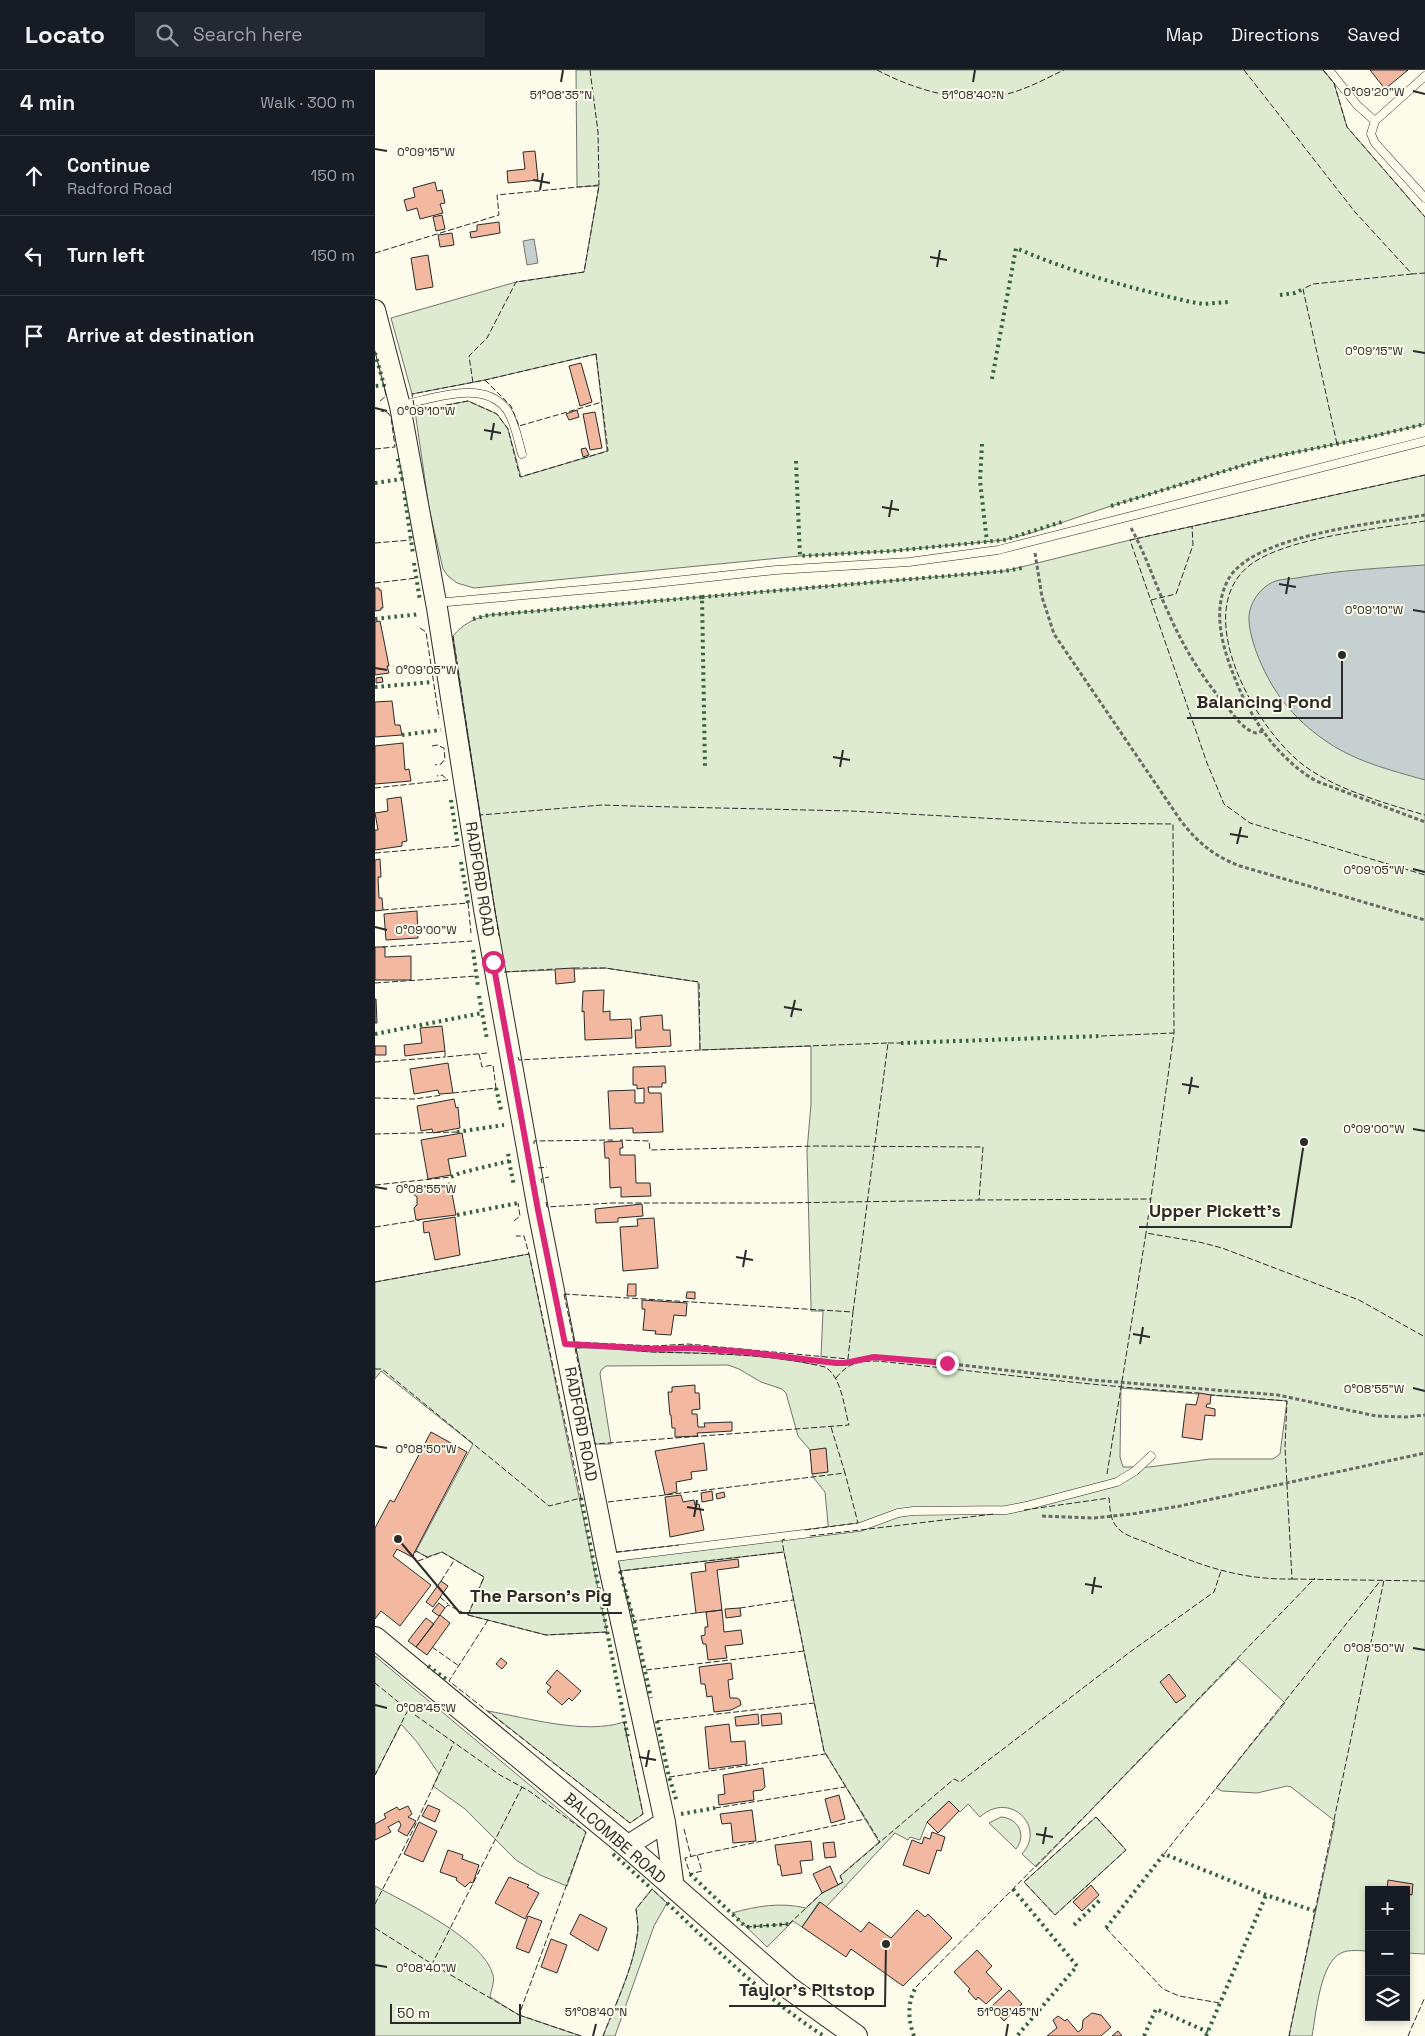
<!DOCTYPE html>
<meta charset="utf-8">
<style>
body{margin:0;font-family:"Space Grotesk",sans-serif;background:#242831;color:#f1f3f6}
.controls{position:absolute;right:15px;bottom:15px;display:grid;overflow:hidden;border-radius:0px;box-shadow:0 2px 8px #0003}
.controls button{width:45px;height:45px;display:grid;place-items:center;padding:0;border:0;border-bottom:1px solid #363941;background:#171b24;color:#f1f3f6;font:25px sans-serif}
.scale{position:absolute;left:15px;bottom:12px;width:131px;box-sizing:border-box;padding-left:5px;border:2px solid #2b2b2b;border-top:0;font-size:14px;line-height:18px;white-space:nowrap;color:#2b2b2b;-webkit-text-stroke:4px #fdfbea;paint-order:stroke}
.stop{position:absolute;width:15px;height:15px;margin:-11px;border:4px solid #db2777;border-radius:50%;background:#fff}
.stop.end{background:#db2777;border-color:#fff;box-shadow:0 1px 5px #0008}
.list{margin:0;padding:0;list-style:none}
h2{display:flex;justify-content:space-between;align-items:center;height:65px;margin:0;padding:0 20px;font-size:21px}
h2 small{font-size:16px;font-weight:400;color:#9ea1a6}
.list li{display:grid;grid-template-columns:32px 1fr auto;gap:15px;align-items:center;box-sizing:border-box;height:80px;padding:0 20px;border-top:1px solid #363941}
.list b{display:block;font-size:19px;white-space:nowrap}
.list p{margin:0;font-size:16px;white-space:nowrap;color:#9ea1a6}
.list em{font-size:16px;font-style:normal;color:#9ea1a6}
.icon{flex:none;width:28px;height:28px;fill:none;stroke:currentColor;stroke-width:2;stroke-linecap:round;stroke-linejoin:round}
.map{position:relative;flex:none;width:1050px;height:1966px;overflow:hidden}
header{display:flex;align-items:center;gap:30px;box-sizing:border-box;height:70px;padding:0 25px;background:#171b24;border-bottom:1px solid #363941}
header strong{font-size:24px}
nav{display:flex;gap:28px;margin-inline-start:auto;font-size:18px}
.search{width:350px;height:45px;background:#242831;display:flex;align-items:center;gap:12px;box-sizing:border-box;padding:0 18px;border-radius:0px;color:#9ea1a6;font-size:19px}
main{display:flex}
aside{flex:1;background:#171b24}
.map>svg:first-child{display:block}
</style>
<header>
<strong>Locato</strong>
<div class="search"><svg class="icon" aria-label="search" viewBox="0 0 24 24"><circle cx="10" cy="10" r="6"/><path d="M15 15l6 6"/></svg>Search here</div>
<nav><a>Map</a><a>Directions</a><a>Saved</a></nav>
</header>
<main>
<aside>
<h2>4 min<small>Walk · 300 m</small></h2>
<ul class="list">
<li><svg class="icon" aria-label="ahead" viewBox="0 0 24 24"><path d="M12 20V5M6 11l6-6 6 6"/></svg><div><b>Continue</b><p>Radford Road</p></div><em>150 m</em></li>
<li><svg class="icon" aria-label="left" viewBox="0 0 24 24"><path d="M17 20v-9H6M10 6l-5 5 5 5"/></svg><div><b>Turn left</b></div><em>150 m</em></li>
<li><svg class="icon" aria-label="arrive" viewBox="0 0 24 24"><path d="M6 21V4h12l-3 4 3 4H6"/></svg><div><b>Arrive at destination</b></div></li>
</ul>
</aside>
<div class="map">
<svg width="1050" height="1966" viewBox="0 0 1050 1966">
<rect width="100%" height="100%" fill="#fdfbea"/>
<path fill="#deebd1" stroke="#74746e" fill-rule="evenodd" d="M201,0H948L959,13L972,57L1050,147V354L986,369L892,388L736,436L656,463L629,470L517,481L425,486L99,518L82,513L73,506L68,499L54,438L40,341L93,331L122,344L133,359L146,407L232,381L221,284L110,310L37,324L16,248L141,212L209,202L224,116L202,117Z
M1050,405V1884L1031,1883V1820H994V1881C986,1881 974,1879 966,1883C945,1893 941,1944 937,1966H914L960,1751L916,1717L912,1716L882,1723L847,1721L841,1718L910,1633L863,1589L661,1797L647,1784C672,1756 634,1720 605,1747L593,1734L585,1742L574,1731L552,1752L545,1770L535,1767L533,1770L520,1763L451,1837L444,1832L427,1857L418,1851L392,1877L357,1843C382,1836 405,1832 431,1838L447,1823L468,1812L465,1806L504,1772L449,1681L409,1482L245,1501L243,1490L454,1464L450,1422L438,1407L435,1380L423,1366L411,1323L407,1319L386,1312L364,1299L353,1295L231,1296L226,1300L225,1304L236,1374H220L200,1278C227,1277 253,1281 280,1282C337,1283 386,1284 442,1295L446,1287L448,1241H436V1235L432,1081L436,1034V976L325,980L323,912L230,898L129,902L78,566C88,554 98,549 114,545L630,501L755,470ZM746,1318L912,1331L905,1384L898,1389H835L774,1397H748L745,1387Z
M154,1184L232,1562L171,1565L93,1545L109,1507L67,1482L52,1487L41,1481L98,1374L6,1301L0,1309V1212Z
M0,1586L211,1762L192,1816L165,1805L141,1790L90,1739L58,1716L64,1704L42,1672L26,1654L0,1705Z
M113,1641C153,1648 210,1665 249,1652L268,1744L255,1753Z
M626,1747C643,1748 652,1765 641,1779L614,1753Z
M721,1747L751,1780L680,1845L649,1812Z
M0,1816C31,1833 109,1869 118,1905C120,1912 116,1920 115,1927L144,1945L206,1966H0Z
M277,1819L292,1833L279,1856L240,1966H228C239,1938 259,1896 262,1866C264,1857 262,1848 261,1839Z"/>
<path fill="#c7d0d0" stroke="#74746e" d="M159,169L163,193L152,195L148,171Z
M1050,495V710C1015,700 978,691 948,669C935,660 922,648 912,636C895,617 875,576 874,550C873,536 883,520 896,513C903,509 914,509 922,508C964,500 1007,498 1050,495Z"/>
<path fill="#f2b8a0" stroke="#2b2b2b" d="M995,0H1033L1010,19Z
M160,81L163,110L133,113L132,101L150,99L148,82Z
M60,112L62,121L67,120L70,133L65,134L68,143L45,149L42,138L32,141L29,130L40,127L38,118Z
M67,145L70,159L61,161L58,147Z
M124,152L125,163L96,168L95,162L102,161V155Z
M77,163L79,175L65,177L63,165Z
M53,185L58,217L41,220L36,188Z
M206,293L217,332L205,336L194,296Z
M202,340L204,347L194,350L191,344Z
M220,342L227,378L215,380L208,344Z
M211,378L214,385L208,387L206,379Z
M0,518H4V520H6L8,538H6V540L0,541Z
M5,551L14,596H12L14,603L0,605V552Z
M7,607L8,612L1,613V608Z
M17,631L20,655H25L27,665L0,667V632Z
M28,673L30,700L34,699L36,711L0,714V676Z
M26,727L32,771L27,772V776L0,780V760H3L0,743L13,741L12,729Z
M5,789L6,807H3L4,828H7L8,840L0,841V790Z
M42,841L43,868L11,870L9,844Z
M0,877H10V887L36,886V910H0Z
M199,898L200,912L181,914L180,899Z
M229,920L228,942L235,941V950L256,949L257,968L210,970L209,941L207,942L208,921Z
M0,929H1L2,953H0Z
M287,945L288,960H295L296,976L261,978L260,960H266L265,947Z
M67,956L70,981L30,986L29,975L47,973L45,958Z
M0,976H11V985H0Z
M73,993L78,1023L64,1024L63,1020L39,1024L35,999Z
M290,996L291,1013H287V1017H273L274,1023H286L288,1062L258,1063V1058L235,1059L233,1021L260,1020V1033H269V1018L262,1019V1015H258V997Z
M79,1029L81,1038L83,1037L85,1058L58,1063L57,1059L46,1061L42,1036Z
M87,1063L91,1086L73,1089L76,1105L53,1109L46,1070Z
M247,1071L248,1078H245V1085H260L261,1113H275L276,1126L246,1127V1117L235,1118L234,1088H230L229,1072Z
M75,1113L81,1145L41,1150L39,1138L42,1135V1127L37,1123L38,1119Z
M267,1134L268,1146L243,1148V1152L221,1153L220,1139Z
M80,1147L85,1185L60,1190L54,1162L49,1163L48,1152Z
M279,1148L283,1198L248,1201L245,1157L263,1156L262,1149Z
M253,1214H261V1226H252Z
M312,1222H320V1229L311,1228Z
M267,1230L312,1233L311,1246L299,1245L296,1265L280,1264L281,1261L268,1260L270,1239H267Z
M320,1315V1323H324L325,1339L317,1340V1344H322L323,1357H330L329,1353L357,1352V1361L322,1363L323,1366L300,1367V1358H297L296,1345H295L293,1322H297V1317Z
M824,1323L836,1325L835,1334H832L831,1337L840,1339V1346L830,1345L827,1370L807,1367L811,1334L821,1335Z
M56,1362L92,1382L37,1487L22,1479L18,1486L56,1515L25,1556L6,1541L0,1549V1458L15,1430L19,1432Z
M329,1373L332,1400L316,1402L317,1409L301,1412L302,1422L290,1425L280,1381Z
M451,1378L453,1402L437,1404L435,1380Z
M337,1421L338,1430L327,1432L326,1423Z
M349,1422L350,1427L342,1429L341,1424Z
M306,1425L308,1432L319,1430L320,1435L324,1434L329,1460L295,1467L290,1427Z
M363,1489L364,1497L342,1500L347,1540L321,1543L316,1503L331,1501L330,1493Z
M66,1511L73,1516L58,1537L51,1532Z
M64,1533L70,1538L64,1546L57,1541Z
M365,1538L366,1546L351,1548L350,1539Z
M347,1540L349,1562L366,1560L368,1574L350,1576L352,1588L333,1590L331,1574H328L326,1566L330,1565V1557H333L331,1542Z
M65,1545L75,1553L52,1585L41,1577Z
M51,1548L59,1554L41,1577L33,1571Z
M126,1588L132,1593L127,1599L121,1594Z
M356,1593L358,1609L353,1610L355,1628H362L365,1630L366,1635L356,1640L339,1642L337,1626L332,1627L330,1614H326L324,1597Z
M182,1600L206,1621L197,1631L194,1628L187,1635L172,1622L176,1617L171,1613Z
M794,1604L811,1626L801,1633L785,1612Z
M406,1643L407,1654L387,1656L386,1645Z
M383,1644L384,1654L361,1656L360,1647Z
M354,1654L356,1672L370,1671L372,1694L334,1699L330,1657Z
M388,1698L390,1717L387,1720L378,1721L379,1730L344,1735L343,1725L350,1724L348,1705Z
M464,1725L470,1749L456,1753L450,1729Z
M574,1731L584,1741L563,1763L552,1752Z
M53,1735L65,1740L60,1752L47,1746Z
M33,1736L37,1744L33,1747L41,1751L32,1766L23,1761L26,1755L24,1751L13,1757L16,1762L0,1770V1754L11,1748L9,1744L22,1737L24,1740Z
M377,1740L381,1771L358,1773L356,1753L347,1754L345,1744Z
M44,1752L62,1761L48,1792L29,1784Z
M557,1762L570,1767L566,1781L562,1780L554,1804L528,1795L537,1770L547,1774L549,1767L555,1769Z
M436,1771L438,1790L425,1791L427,1803L407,1806L405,1795H403L400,1775Z
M459,1772L461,1787L450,1788L448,1773Z
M73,1780L88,1785L87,1789L104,1795L98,1813L95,1812L90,1817L81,1810L82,1808L65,1802Z
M455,1796L463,1815L447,1823L438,1804Z
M134,1807L154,1815L152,1817L164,1823L150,1849L120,1833Z
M1013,1810L1038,1814L1037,1825L1031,1824V1820H1012Z
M716,1815L724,1825L707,1841L698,1832Z
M445,1832L486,1862L494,1852L516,1868L542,1840L550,1847L553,1844L577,1868L528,1916L476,1879L471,1887L427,1857Z
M205,1844L232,1858L223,1881L195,1864Z
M153,1846L167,1851L154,1883L141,1878Z
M176,1869L192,1875L182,1903L166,1897Z
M602,1880L617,1896L611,1902L627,1919L611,1934L603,1927L601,1930L593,1921L595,1919L579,1902Z
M634,1920L647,1934L629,1951L616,1937Z
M717,1943L726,1945L736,1957L726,1966H672L682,1958L678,1950L683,1946L690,1951L692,1949L703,1962L707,1959L708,1950Z
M743,1961L747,1966H737Z"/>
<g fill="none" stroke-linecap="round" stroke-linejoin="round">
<defs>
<path id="service" d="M954,0L982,35L1000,51
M1050,6L1000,51L996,64L1000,73L1050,128
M27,335C58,329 109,308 132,340C140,352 143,370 147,384
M61,533L262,515L401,500L534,492L623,480L1050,371
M232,1488L485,1457L523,1443L538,1441L631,1440L651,1436L742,1412L760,1401L776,1386"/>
<path id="tertiary" d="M0,240L25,336L62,538L109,839L163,1140L232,1488L290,1752L299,1818
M252,1776L290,1752"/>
<path id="secondary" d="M0,1568L252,1776L414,1918L481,1966"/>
</defs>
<use href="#service" stroke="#2b2b2b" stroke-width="9"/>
<use href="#tertiary" stroke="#2b2b2b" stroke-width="22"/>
<use href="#secondary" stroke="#2b2b2b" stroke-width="24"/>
<path stroke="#6a6964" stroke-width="3" stroke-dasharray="4 2.5" stroke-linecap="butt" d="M1050,445C1003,453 876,465 853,510C837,540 847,576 859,606C875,648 902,688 941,711L1050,752
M756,458C771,485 780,514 793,542C808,577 828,609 853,638C861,648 869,660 881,663L888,661
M660,483L667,527L679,564L806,751C823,773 839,786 865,796L1050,850
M209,1274L280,1279L316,1278L371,1282L461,1293L499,1287L524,1288L717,1310L903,1325L1001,1346L1031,1347L1050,1345
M667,1446L719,1448L757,1444L805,1436L1050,1383"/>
<use href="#service" stroke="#fdfbea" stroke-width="8"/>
<use href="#tertiary" stroke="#fdfbea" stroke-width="20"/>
<use href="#secondary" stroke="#fdfbea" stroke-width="22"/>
<path stroke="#34623c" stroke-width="4" stroke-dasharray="2.5 4" stroke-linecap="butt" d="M905,225L920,223L928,219
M0,283L9,315L0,316
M617,309L641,178C698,203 756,218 816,232L829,234L853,232
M607,374L605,411L612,472
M421,391L425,486L517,481L629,470L690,451
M0,413L27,409L22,385
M29,421L38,484
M736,436L892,388L986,369L1050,354
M39,493L45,531
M327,527L630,501L647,498
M0,549L45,544
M98,549L114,545L327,527L330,699
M0,617L58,612
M27,665L66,660
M76,730L83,776
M86,792L93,833
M98,880L103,917
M104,926L112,969
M0,964L107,943
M526,973L726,966
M121,1018L126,1040
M82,1062L129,1055
M134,1091L139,1116
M76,1107L85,1103L134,1091L133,1082
M82,1145L143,1133
M206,1428L253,1668
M245,1501L259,1551L276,1628
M53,1596L74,1611
M282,1651L294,1707L302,1732
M306,1744L340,1738
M238,1784L277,1819
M315,1804L371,1857L414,1854
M638,1819L702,1896L642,1966
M292,1833C342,1880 391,1929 449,1966
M699,1855L727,1828
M731,1858L789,1784L891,1825L940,1841
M539,1966C533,1950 532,1932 541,1917
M769,1966L781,1939L833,1962
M831,1966L891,1825"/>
<path stroke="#2b2b2b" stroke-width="1" stroke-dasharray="6 2.5" stroke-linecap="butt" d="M215,0L223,62L224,115
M502,0C540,20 589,35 632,24C652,19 670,9 689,0
M869,0L980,142L1037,204L1050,203
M948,0L959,13L972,57L1050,147
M0,183L124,145L122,125L224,115L209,202L141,212L112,268L94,286L98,313
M221,284L233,381L145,407L133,359L122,344L93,331L40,341L37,324L110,310Z
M110,310L136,336L144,356L227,332
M5,331L11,326L9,315
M962,374L928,219L938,214L1037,204
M0,379L20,377L16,347L13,343L6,341
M1050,405L755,470L832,693L849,734L875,753L1050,805
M1050,451C1003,459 912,467 875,495C813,543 883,663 931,697C963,720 1012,734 1050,745
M0,473L36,470
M0,513L42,508
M776,530L801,524L818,475L817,456
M45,558L51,562L64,648
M78,566L105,745L227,735L257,736L476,741L701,753L798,754L799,963L771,1163
M57,676L62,675L69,678L70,689L66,694L60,695
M0,718L73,710L67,705L62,706
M105,745L124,866
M0,783L83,776
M8,840L93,833L96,863
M7,877L97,871
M199,898H230L324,912L325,980
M129,902L180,899
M0,913L102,906
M726,966L799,963
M513,973H526
M70,981V987L112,983
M143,987L144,990L325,980L513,973L478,1242
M0,992L70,987
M78,1023L121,1018L118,995L107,997L104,984
M0,1028L39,1029L68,1025
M0,1064L82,1062
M159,1074V1071L238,1070
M164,1097V1098L172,1097
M167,1113L166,1109L174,1107
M0,1115L76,1107
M604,1130L776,1129
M171,1132L172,1137L236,1133H404L604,1130L608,1077L441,1076L275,1080L274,1071L245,1070
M139,1151L145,1146L143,1133
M0,1157L45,1150
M0,1212L154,1184L149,1166H141
M189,1224L478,1242L473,1289L313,1274L279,1276L199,1272Z
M216,1277C237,1277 257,1281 278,1282C336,1284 393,1283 450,1297C467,1307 469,1338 474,1355L220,1374L200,1278Z
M0,1299H7L174,1436L206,1428L154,1184
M461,1308C473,1293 483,1291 502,1291C610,1302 716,1316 824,1323
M732,1404L771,1163L824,1172L847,1178L984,1230L1050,1267
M233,1432L470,1403L456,1357
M649,1440L734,1428C735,1438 735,1450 742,1457C749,1466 763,1469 773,1473C821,1494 863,1510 917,1509L910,1377L912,1331L836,1325
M430,1460L483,1453L470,1403
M435,1466L619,1444
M410,1469L407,1470L409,1482L449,1681L505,1772
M241,1482L304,1475
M52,1487L41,1481L38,1487L43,1491L67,1482L109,1507L93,1545L73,1535L70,1538
M917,1509L1050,1511
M66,1511L80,1489
M65,1527L73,1534
M365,1538L418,1530
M321,1543L259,1551L245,1501L409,1482
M93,1545L171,1565L232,1562
M113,1550L74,1611L255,1753L268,1744L249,1652
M57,1577L84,1596
M271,1600L429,1581
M0,1613L33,1640L0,1705
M33,1640L125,1705L154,1721L211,1762L144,1945L57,1894L147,1717
M282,1651L439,1633
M294,1707L450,1684
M340,1738L470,1717
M721,1747L751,1780L680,1845L649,1812Z
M309,1759L316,1787
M789,1784L1006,1510
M322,1785L327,1801L315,1804L310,1788L322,1785L490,1749
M463,1815L468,1812L465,1806L579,1709L585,1712L755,1582L839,1522L846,1501
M0,1834L38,1760L79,1672
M371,1857L414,1854L447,1823
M0,1858L57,1894
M731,1858L788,1919L804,1926L845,1933
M541,1917L712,1744L940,1508
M144,1945L206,1966
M228,1966C239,1938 259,1896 262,1866C264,1857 262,1848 261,1839L277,1819L292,1833
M914,1966L1009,1510
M1033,1966L1050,1927"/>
</g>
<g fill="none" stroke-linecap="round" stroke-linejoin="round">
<path stroke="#db2777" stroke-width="6" d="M118,892L163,1140L190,1274L280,1279L316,1278L371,1282L461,1293H470L499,1287L572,1293"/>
</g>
<path fill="none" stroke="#2b2b2b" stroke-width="2" d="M186,12L188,0M598,12L600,0M1038,21L1050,24M0,79L12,81M158,110L175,113M165,120L168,103M555,187L572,190M562,197L565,180M1038,281L1050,283M0,338L12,341M109,360L126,363M116,370L119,353M507,437L524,440M514,447L517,430M904,514L921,517M911,524L914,507M1038,540L1050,542M0,598L12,600M458,687L475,690M465,697L468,680M855,764L873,767M862,774L866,757M1038,799L1050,802M0,857L12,860M409,937L427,940M416,947L420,930M807,1014L824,1017M814,1024L817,1007M1038,1059L1050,1061M0,1117L12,1119M361,1187L378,1190M368,1197L371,1180M758,1264L775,1267M765,1274L768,1257M1038,1318L1050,1321M0,1376L12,1378M312,1437L329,1440M319,1447L322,1430M710,1514L727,1517M717,1524L720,1507M1038,1578L1050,1580M0,1635L12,1638M264,1687L281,1690M271,1697L274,1680M661,1764L678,1767M668,1774L671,1757M0,1895L12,1897M218,1966L221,1954M631,1966L633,1954"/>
<g text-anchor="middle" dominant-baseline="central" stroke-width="4" stroke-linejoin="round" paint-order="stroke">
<g font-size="16" fill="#2b2b2b" stroke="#fdfbea">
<text transform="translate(105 809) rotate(81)">RADFORD ROAD</text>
<text transform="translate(206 1354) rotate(79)">RADFORD ROAD</text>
<text transform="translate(240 1768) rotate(41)">BALCOMBE ROAD</text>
</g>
</g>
<g font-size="12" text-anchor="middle" fill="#2b2b2b" stroke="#fdfbea" stroke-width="4" stroke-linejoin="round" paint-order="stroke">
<text x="999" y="26">0°09'20"W</text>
<text x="186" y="29">51°08'35"N</text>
<text x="598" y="29">51°08'40"N</text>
<text x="51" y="86">0°09'15"W</text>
<text x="999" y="285">0°09'15"W</text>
<text x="51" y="345">0°09'10"W</text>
<text x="999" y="544">0°09'10"W</text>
<text x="51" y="604">0°09'05"W</text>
<text x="999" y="804">0°09'05"W</text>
<text x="51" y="864">0°09'00"W</text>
<text x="999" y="1063">0°09'00"W</text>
<text x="51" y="1123">0°08'55"W</text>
<text x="999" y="1323">0°08'55"W</text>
<text x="51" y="1383">0°08'50"W</text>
<text x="999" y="1582">0°08'50"W</text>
<text x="51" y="1642">0°08'45"W</text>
<text x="51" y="1902">0°08'40"W</text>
<text x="221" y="1946">51°08'40"N</text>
<text x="633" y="1946">51°08'45"N</text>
</g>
<path fill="none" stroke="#2b2b2b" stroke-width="2" d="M967 585L967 648H812M929 1072L916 1157H764M23 1469L85 1543H247M511 1874L510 1936H354"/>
<g fill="#2b2b2b" stroke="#fdfbea" stroke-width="2">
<circle cx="967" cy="585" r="5"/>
<circle cx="929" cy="1072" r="5"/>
<circle cx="23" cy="1469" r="5"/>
<circle cx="511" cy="1874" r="5"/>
</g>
<g font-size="18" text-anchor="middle" font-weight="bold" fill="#2b2b2b" stroke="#fdfbea" stroke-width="4" stroke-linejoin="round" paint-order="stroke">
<text x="889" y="638">Balancing Pond</text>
<text x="840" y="1147">Upper Pickett's</text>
<text x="166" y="1532">The Parson's Pig</text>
<text x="432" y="1926">Taylor's Pitstop</text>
</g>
</svg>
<div class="controls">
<button>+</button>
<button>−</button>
<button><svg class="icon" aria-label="layers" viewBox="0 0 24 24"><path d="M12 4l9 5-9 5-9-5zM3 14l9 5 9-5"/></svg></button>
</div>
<div class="scale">50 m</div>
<div class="stop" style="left:118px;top:892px"></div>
<div class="stop end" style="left:572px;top:1293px"></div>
</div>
</main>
